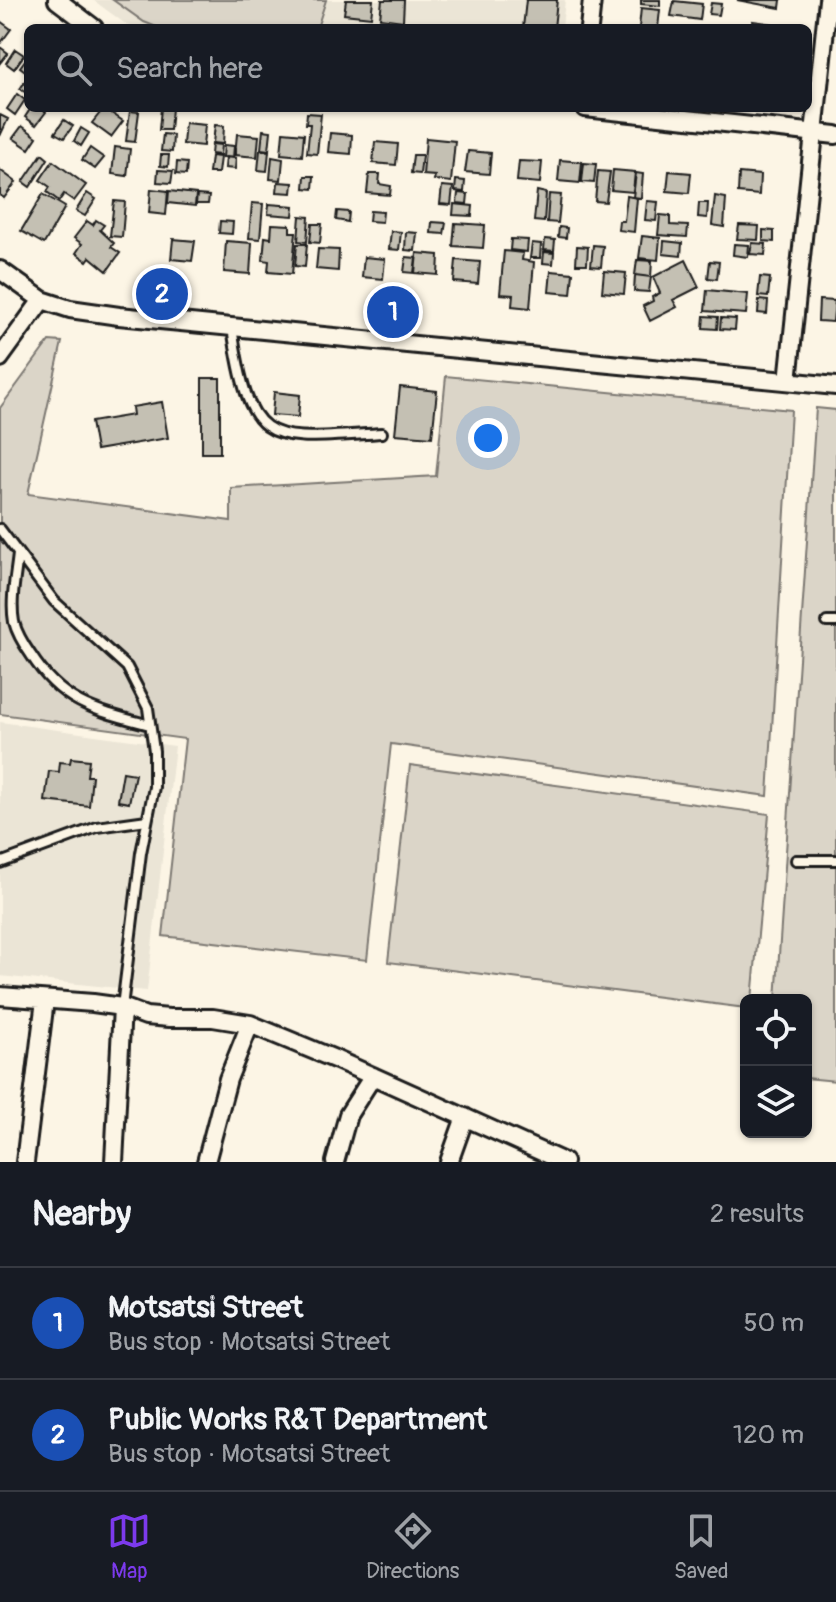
<!DOCTYPE html>
<meta charset="utf-8">
<style>
body{margin:0;font-family:Pangolin,sans-serif;background:#242831;color:#f1f3f6}
.controls{position:absolute;right:24px;bottom:24px;display:grid;overflow:hidden;border-radius:12px;box-shadow:0 2px 6px #0004}
.controls button{width:72px;height:72px;display:grid;place-items:center;padding:0;border:0;border-bottom:2px solid #363941;background:#171b24;color:#f1f3f6;font:40px sans-serif}
.you{position:absolute;left:488px;top:438px;width:28px;height:28px;margin:-20px;border:6px solid #fff;border-radius:50%;background:#1a73e8;box-shadow:0 0 0 12px #1a73e833}
.badge{display:grid;place-items:center;width:52px;height:52px;border-radius:50%;background:#7c3aed;color:#fff;font-size:26px;font-weight:700}
.pin{position:absolute;translate:-50% -50%;border:4px solid #fff;box-shadow:0 2px 8px #0006}
.list{margin:0;padding:0;list-style:none}
h2{display:flex;justify-content:space-between;align-items:center;height:104px;margin:0;padding:0 32px;font-size:34px}
h2 small{font-size:26px;font-weight:400;color:#9ea1a6}
.list li{display:grid;grid-template-columns:52px 1fr auto;gap:24px;align-items:center;box-sizing:border-box;height:112px;padding:0 32px;border-top:2px solid #363941}
.list b{display:block;font-size:30px;white-space:nowrap}
.list p{margin:0;font-size:26px;white-space:nowrap;color:#9ea1a6}
.list em{font-size:26px;font-style:normal;color:#9ea1a6}
.icon{flex:none;width:44px;height:44px;fill:none;stroke:currentColor;stroke-width:2;stroke-linecap:round;stroke-linejoin:round}
.map{position:relative;flex:none;width:836px;height:1162px;overflow:hidden}
.search{position:absolute;background:#171b24;box-shadow:0 2px 6px #0004;left:24px;right:24px;top:24px;height:88px;display:flex;align-items:center;gap:20px;box-sizing:border-box;padding:0 28px;border-radius:12px;color:#9ea1a6;font-size:30px}
.sheet{height:328px;background:#171b24}
nav{display:flex;justify-content:space-around;align-items:center;box-sizing:border-box;height:112px;border-top:2px solid #363941;background:#171b24;font-size:22px;color:#9ea1a6}
nav a{display:grid;justify-items:center;gap:4px}
nav .on{color:#7c3aed}
.map>svg:first-child{display:block}
</style>
<div class="map">
<svg width="836" height="1162" viewBox="0 0 836 1162">
<rect width="100%" height="100%" fill="#fcf5e5"/>
<filter id="ink" filterUnits="userSpaceOnUse"><feTurbulence type="fractalNoise" baseFrequency=".0125" numOctaves="2"/><feDisplacementMap in="SourceGraphic" scale="16" xChannelSelector="R" yChannelSelector="G"/><feConvolveMatrix kernelMatrix="1 2 1 2 8 2 1 2 1" color-interpolation-filters="sRGB"/></filter>
<g filter="url(#ink)">
<path fill="#ebe5d6" d="M93,0H565L562,28H131Z
M0,722L175,746L147,991L0,976Z"/>
<path fill="#dbd5c8" stroke="#7c7872" stroke-width="2" d="M113,0H326L317,28H159L144,22Z
M49,341L62,342L28,494L231,521V488L436,476L446,376L791,410L768,796L391,744L367,960L163,936L185,739L0,714V408Z
M816,408L836,410V1081L806,1078V1000H776Z
M410,765L769,814L752,1000H746V1008L388,962Z"/>
<path fill="#c4c0b3" stroke="#1c1c1c" stroke-width="2" d="M346,0H373L371,17L344,14Z
M382,0H404L403,21L380,18Z
M526,0H557L554,28H523Z
M641,0H660V6L641,4Z
M737,0H781L780,8Z
M674,1L702,4L700,20L671,16Z
M711,3L721,4L719,15L709,14Z
M641,8L660,10L658,28H639Z
M0,21L11,29L0,44Z
M753,21L774,24L773,28H752Z
M0,47L8,53L0,63Z
M15,49L24,55L14,69L6,63Z
M28,56V73L20,67Z
M28,77V94L20,89Z
M17,94L25,100L15,115L7,109Z
M31,108H41L46,112L36,125L25,117Z
M104,108L123,121L111,137L92,123Z
M161,108H172L170,130H159Z
M130,111L139,112L135,142L126,141Z
M307,113L321,114L317,154L307,153L310,124H306Z
M0,115L8,119L0,136Z
M64,120L73,126L64,138L55,133Z
M185,123L205,125L203,146L183,144Z
M215,125L224,126L223,144L213,143Z
M22,126L37,137L29,149L13,138Z
M81,128L89,133L81,146L74,141Z
M263,130L271,131L269,150L261,149Z
M283,132L304,134L302,156L281,154Z
M330,133L352,135L351,154L328,152Z
M163,134L173,135L172,152L161,151Z
M237,134L259,136L257,157L235,155Z
M426,138L455,141L451,182L434,180L435,176L423,175Z
M375,142L398,144L396,165L373,163Z
M212,144L221,145L220,155L211,154Z
M224,145L234,146L233,158L223,157Z
M115,147L130,149L127,176L112,174Z
M90,148L104,158L95,169L82,160Z
M260,150L269,151L267,171L258,170Z
M468,151L491,153L489,174L465,172Z
M42,154L48,159L30,187L23,182Z
M161,155H169L168,167L160,166Z
M413,155H422L420,174L411,173Z
M211,156L220,157L218,173H209Z
M226,157L236,158L235,169L225,168Z
M272,157L283,159L281,180L270,179Z
M560,160L582,162L580,183L558,181Z
M53,161L86,185L74,201L64,194L59,201L47,192L50,187L40,180Z
M519,161L542,162L540,183L517,181Z
M177,162L187,163L186,175L176,174Z
M584,163L596,164L594,183L582,182Z
M0,170L16,182L4,198L0,195Z
M158,170L173,171L171,183L157,182Z
M613,170L635,172L633,192L611,190Z
M598,171L610,172L606,202L595,201Z
M669,171L691,173L689,193L667,191Z
M636,173L643,174L641,198L633,197Z
M739,173L760,175L759,195L738,193Z
M369,174H380L379,184L391,186L390,195L367,193Z
M305,176H314L313,189L304,188Z
M456,180L465,181L464,192L455,191Z
M278,182L293,183L292,193L277,192Z
M442,186L453,187L451,205L440,204Z
M151,189L168,191L166,215L149,213Z
M169,191L196,194L195,206L168,203Z
M537,191L546,193L544,222L534,221Z
M87,193L96,199L85,216L76,211Z
M458,193L468,194L467,204L457,203Z
M43,194L65,207L44,244L21,231Z
M549,194L561,195L558,223L547,222Z
M197,195L209,196L208,204H196Z
M627,196L637,198L634,232L618,230L619,221H624Z
M715,196L726,198L724,227L712,225Z
M114,201L125,202L122,237L110,236Z
M647,201L658,202L656,221L645,220Z
M252,203L263,204L260,239L249,238Z
M699,203H708L707,218L698,217Z
M269,204L294,206L293,216L268,214Z
M454,204L473,206L472,216L453,215Z
M337,211L349,212L348,222L336,220Z
M370,211L383,212L382,222L369,221Z
M660,215L670,216V225L688,226L687,237L658,235Z
M300,216L309,217L307,242L298,241Z
M96,220L104,225L100,230L114,243L111,247L120,253L107,271L90,257L87,261L76,253L82,244L74,238L87,221L93,225Z
M220,221L233,222L232,234L219,233Z
M432,222L446,223L444,234L431,233Z
M455,223L485,225L483,248L453,246Z
M272,224L290,225V232H296L292,274L268,272L269,261L263,260L265,237L271,238Z
M312,224H322L320,243L310,242Z
M739,225L759,226L758,240L737,239Z
M559,227L567,228L566,238L558,237Z
M763,230L774,231V242L763,241Z
M391,231L401,232L399,250L389,249Z
M406,232L417,233L415,251L405,250Z
M642,236L660,238L658,260L639,258Z
M173,239L195,241L192,261L171,259Z
M511,239L528,240L527,252L510,250Z
M545,239L555,240L554,251L544,250Z
M226,241L252,243L250,274L224,272Z
M664,241L682,243L681,256L663,254Z
M532,243L541,244L540,258H530Z
M752,243L766,244L765,255L750,254Z
M297,244H307L305,267L295,266Z
M734,244L749,245L748,257L733,255Z
M593,245L603,246L601,267L591,266Z
M577,246L588,247L587,264H576Z
M318,249L339,250L338,271L316,269Z
M504,251L523,253L522,260L534,262L530,308L512,306L513,295L500,294Z
M544,252L554,253L553,264L543,263Z
M417,253L439,255L438,275L415,273Z
M364,257L385,259L383,279L362,277Z
M406,257L416,258L414,273L404,272Z
M456,260L480,262L478,284L454,282Z
M637,260L652,261L651,277L635,275Z
M686,260L699,287L673,300L677,307L650,321L643,306L653,301L652,297L660,293L653,277Z
M710,261L719,262L717,279L708,278Z
M551,271L573,273L571,294L549,292Z
M604,271L626,273L624,294L602,292Z
M635,275L651,277L649,292L634,291Z
M760,277L770,278L768,297L758,296Z
M707,290L748,294L746,314L705,311Z
M759,300L768,301L767,314L758,313Z
M819,300L835,301L833,322L818,321Z
M704,316L718,317L717,329L703,328Z
M721,318L736,319L735,330L720,329Z
M202,378H220V453H202Z
M400,387L437,391L432,437L395,434Z
M274,392L300,395L298,417L272,415Z
M162,402L168,438L96,450L91,422L133,415L132,407Z
M71,758L89,760L87,776H92L89,806L45,801L49,771L59,772L60,762L70,763Z
M123,772L135,774L129,803L118,801Z"/>
<g fill="none" stroke-linecap="round" stroke-linejoin="round">
<defs>
<path id="service" d="M232,327C250,451 269,440 382,433
M0,529L54,601L127,667L148,708L154,751V787L141,853L122,1007
M18,554C16,575 10,600 14,622C17,634 24,645 31,655C62,704 97,711 150,725
M827,622H836
M796,860H836
M0,863L97,827L147,820"/>
<path id="minor" d="M57,0L94,28
M589,28L592,0
M585,108L836,135
M0,270L42,300L70,309L119,316L836,386
M0,358L42,300
M788,381L828,0
M0,996L93,1003L122,1007L146,1016L169,1018H213L250,1024L337,1060L564,1162
M25,1162L45,1000
M114,1162L122,1007
M206,1162L228,1079L250,1024
M335,1162L348,1115L373,1076
M449,1162L465,1117"/>
</defs>
<use href="#service" stroke="#1c1c1c" stroke-width="14"/>
<use href="#minor" stroke="#1c1c1c" stroke-width="22"/>
<use href="#service" stroke="#fcf5e5" stroke-width="8"/>
<use href="#minor" stroke="#fcf5e5" stroke-width="16"/>
</g>
</g>
</svg>
<div class="controls">
<button><svg class="icon" aria-label="locate" viewBox="0 0 24 24"><circle cx="12" cy="12" r="6"/><path d="M12 2v4M12 18v4M2 12h4M18 12h4"/></svg></button>
<button><svg class="icon" aria-label="layers" viewBox="0 0 24 24"><path d="M12 4l9 5-9 5-9-5zM3 14l9 5 9-5"/></svg></button>
</div>
<div class="you"></div>
<div class="pin badge" style="left:393px;top:312px;background:#1a4fb4">1</div>
<div class="pin badge" style="left:162px;top:294px;background:#1a4fb4">2</div>
<div class="search"><svg class="icon" aria-label="search" viewBox="0 0 24 24"><circle cx="10" cy="10" r="6"/><path d="M15 15l6 6"/></svg>Search here</div>
</div>
<section class="sheet">
<h2>Nearby<small>2 results</small></h2>
<ul class="list">
<li><span class="badge" style="background:#1a4fb4">1</span><div><b>Motsatsi Street</b><p>Bus stop · Motsatsi Street</p></div><em>50 m</em></li>
<li><span class="badge" style="background:#1a4fb4">2</span><div><b>Public Works R&amp;T Department</b><p>Bus stop · Motsatsi Street</p></div><em>120 m</em></li>
</ul>
</section>
<nav>
<a class="on"><svg class="icon" aria-label="map" viewBox="0 0 24 24"><path d="M3 6l6-2 6 2 6-2v14l-6 2-6-2-6 2zM9 4v14M15 6v14"/></svg>Map</a>
<a><svg class="icon" aria-label="directions" viewBox="0 0 24 24"><path d="M12 3l9 9-9 9-9-9zM9 14v-3h6M13 9l2 2-2 2"/></svg>Directions</a>
<a><svg class="icon" aria-label="saved" viewBox="0 0 24 24"><path d="M7 4h10v16l-5-4-5 4z"/></svg>Saved</a>
</nav>
